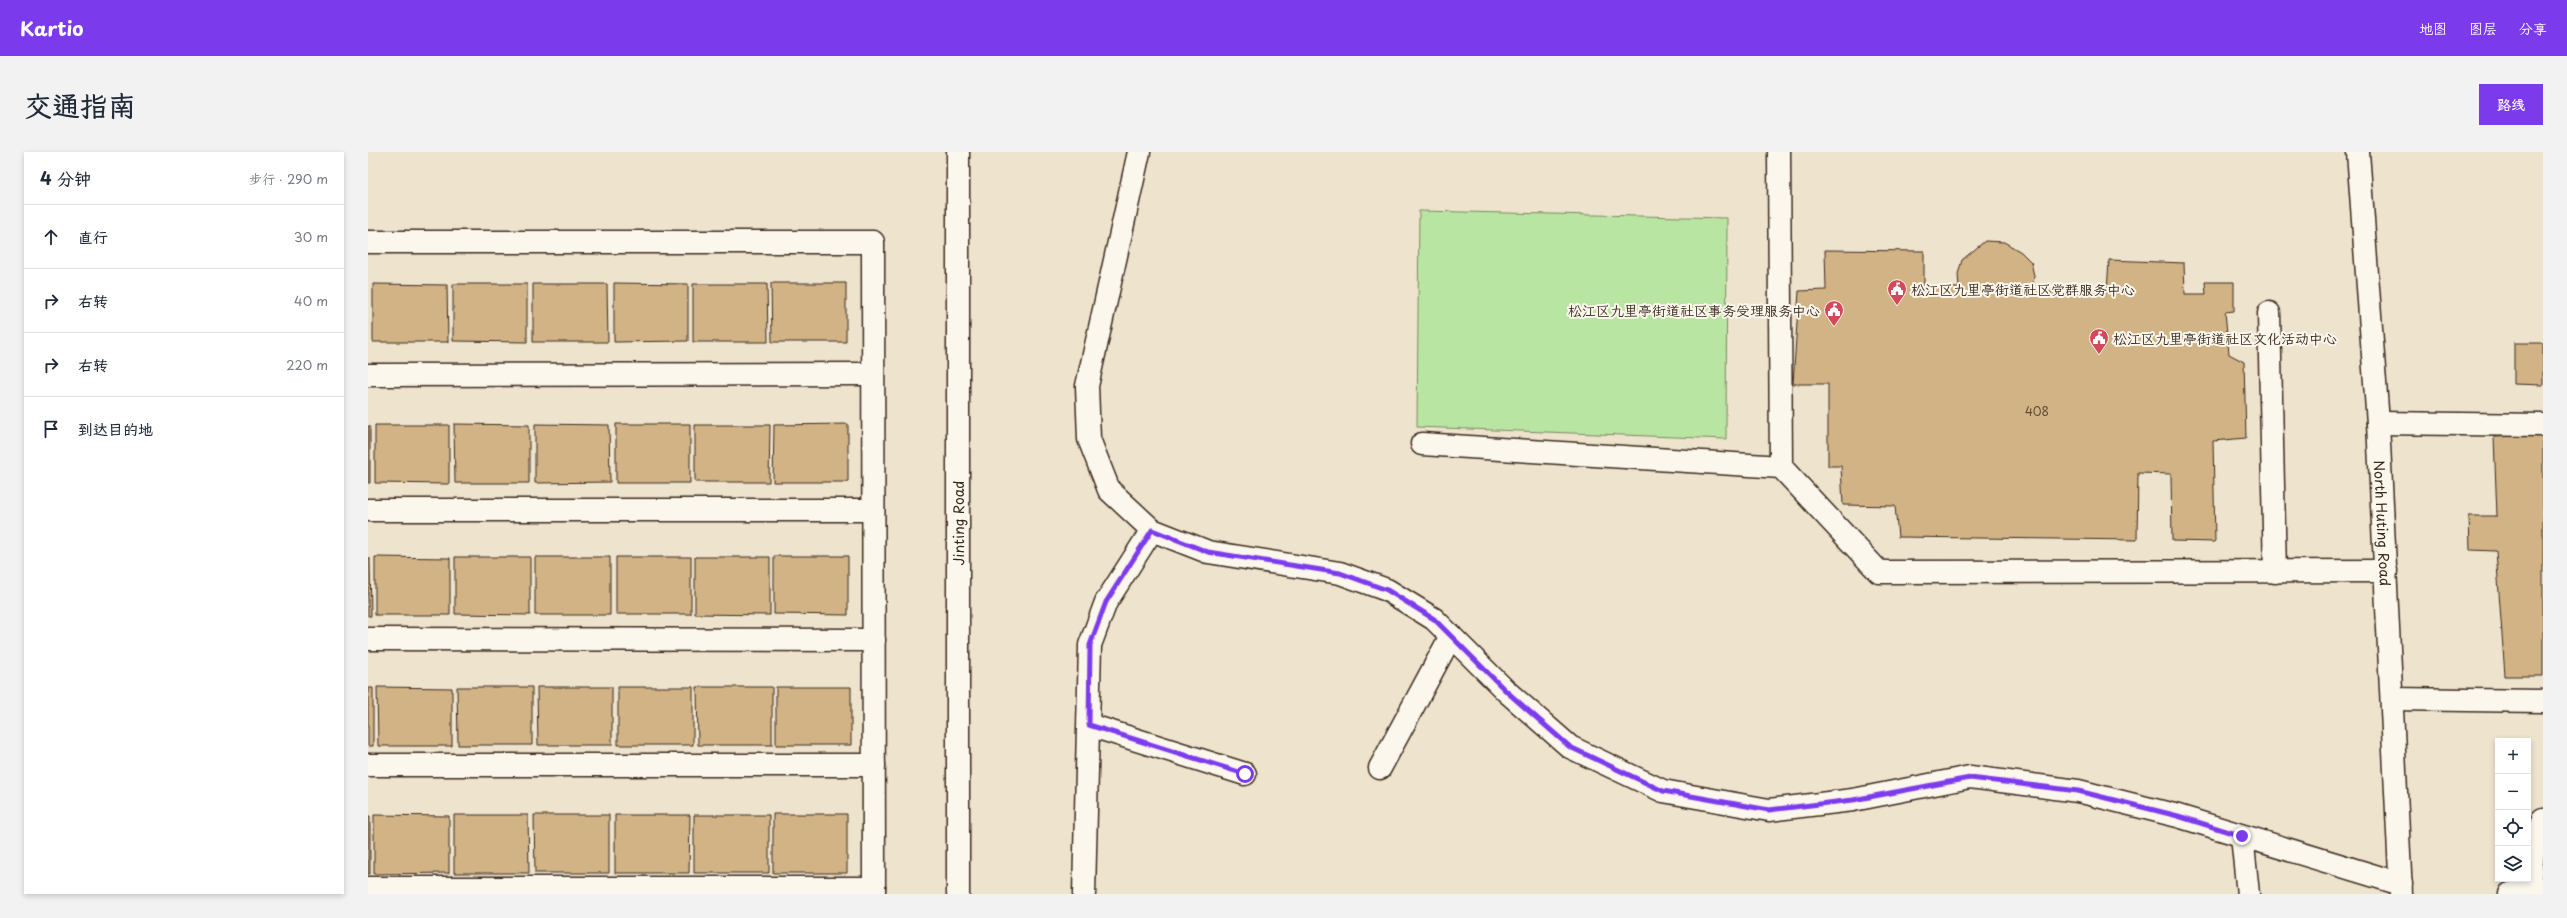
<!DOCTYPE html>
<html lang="zh">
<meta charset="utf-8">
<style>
body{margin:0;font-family:"Playpen Sans","LXGW WenKai TC",sans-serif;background:#f2f2f3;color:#1f2937}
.controls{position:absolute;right:12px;bottom:12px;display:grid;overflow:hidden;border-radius:0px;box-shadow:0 2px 6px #0003}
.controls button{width:36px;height:36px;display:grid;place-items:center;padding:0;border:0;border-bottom:1px solid #e0e1e3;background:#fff;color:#1f2937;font:20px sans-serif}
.stop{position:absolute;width:12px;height:12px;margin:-9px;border:3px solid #7c3aed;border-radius:50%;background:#fff}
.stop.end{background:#7c3aed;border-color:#fff;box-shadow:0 1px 4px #0008}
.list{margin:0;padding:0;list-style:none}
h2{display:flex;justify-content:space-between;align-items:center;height:52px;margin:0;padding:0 16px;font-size:17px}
h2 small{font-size:13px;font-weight:400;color:#747a83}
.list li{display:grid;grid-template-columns:26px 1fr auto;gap:12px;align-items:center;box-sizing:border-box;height:64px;padding:0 16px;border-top:1px solid #e0e1e3}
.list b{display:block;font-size:15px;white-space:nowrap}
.list em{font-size:13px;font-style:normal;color:#747a83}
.icon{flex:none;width:22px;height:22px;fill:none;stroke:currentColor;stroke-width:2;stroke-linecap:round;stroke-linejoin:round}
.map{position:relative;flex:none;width:2175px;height:742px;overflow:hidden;border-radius:0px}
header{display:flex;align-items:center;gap:24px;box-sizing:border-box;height:56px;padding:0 20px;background:#7c3aed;color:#fff}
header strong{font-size:19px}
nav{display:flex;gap:22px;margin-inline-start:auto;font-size:14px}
.intro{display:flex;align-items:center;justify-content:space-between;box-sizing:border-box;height:96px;padding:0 24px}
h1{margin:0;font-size:28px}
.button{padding:10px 18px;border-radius:0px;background:#7c3aed;color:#fff;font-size:14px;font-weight:700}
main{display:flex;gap:24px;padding:0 24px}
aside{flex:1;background:#fff;border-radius:0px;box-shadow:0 2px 6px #0003}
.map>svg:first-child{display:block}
</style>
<header>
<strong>Kartio</strong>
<nav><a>地图</a><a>图层</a><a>分享</a></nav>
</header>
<div class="intro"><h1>交通指南</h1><a class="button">路线</a></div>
<main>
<aside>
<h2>4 分钟<small>步行 · 290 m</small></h2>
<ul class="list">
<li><svg class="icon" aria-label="ahead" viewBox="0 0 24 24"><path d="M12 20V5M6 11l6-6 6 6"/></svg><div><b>直行</b></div><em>30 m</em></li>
<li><svg class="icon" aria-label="right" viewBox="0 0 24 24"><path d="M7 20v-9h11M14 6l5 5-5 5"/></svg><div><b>右转</b></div><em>40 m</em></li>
<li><svg class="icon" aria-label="right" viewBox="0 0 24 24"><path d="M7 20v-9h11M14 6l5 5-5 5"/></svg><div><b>右转</b></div><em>220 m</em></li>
<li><svg class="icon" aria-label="arrive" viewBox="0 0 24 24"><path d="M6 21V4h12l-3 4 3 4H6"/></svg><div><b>到达目的地</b></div></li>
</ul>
</aside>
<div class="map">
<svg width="2175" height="742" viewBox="0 0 2175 742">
<rect width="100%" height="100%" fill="#eee3cd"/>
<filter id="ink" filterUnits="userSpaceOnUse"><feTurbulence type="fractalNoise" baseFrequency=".025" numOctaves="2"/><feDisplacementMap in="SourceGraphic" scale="8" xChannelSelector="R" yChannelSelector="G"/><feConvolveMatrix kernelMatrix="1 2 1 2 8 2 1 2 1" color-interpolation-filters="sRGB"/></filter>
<g filter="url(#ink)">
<path fill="#b9e5a3" stroke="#7a8860" d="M1051,59L1359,66L1358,287L1049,275Z"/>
<path fill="#d1b385" stroke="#3b2a1e" d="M1617,89L1636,90L1653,100L1663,110L1666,124L1664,140H1739L1741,108L1816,111L1817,142H1838L1837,130H1866V159L1857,160L1861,202L1876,210L1878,286L1845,289L1847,390L1804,389L1803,322L1770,321L1769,388L1530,385L1527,354L1475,353L1473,314H1460V232H1425L1431,139L1458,138L1457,98L1556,99V135L1591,136L1590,122L1594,108Z
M246,131L320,132V189L246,190Z
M403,131H478V190H404Z
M5,132L79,133L80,190H5Z
M85,132H159V190L85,189Z
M165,132H239L240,190H165Z
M325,132H399L400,190H325Z
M2146,191H2175V233L2146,232Z
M86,272L161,273V331H87Z
M167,272L241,273L242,330L167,331Z
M248,272H322V331H248Z
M480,272V330H405L406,273Z
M7,273H81V332L7,331Z
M327,273H402L401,330H327Z
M0,274H2V331H0Z
M2175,283V524H2137L2128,399L2102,398L2101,364H2129L2126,285Z
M406,404H480V463L406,462Z
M7,405L82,406V463H7Z
M87,405H162V463L87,462Z
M167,405H242V463H167Z
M248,405H323V462H248Z
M327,405H402V463L327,462Z
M0,406H2L3,464H0Z
M9,535L84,536V594H10Z
M89,535H164V593H90Z
M169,535H244V593H170Z
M250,535H325V593H250Z
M329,535H404V593H330Z
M408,535H483V593H408Z
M0,536H5V594H0Z
M405,662H479V721H405Z
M6,663L81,664V721L6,722Z
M86,663H160L161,721H86Z
M166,663H241V721H167Z
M247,663H322L321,721H247Z
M326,663H401V721H326Z
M0,664H2V722H0Z"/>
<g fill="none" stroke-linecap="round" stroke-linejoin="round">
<defs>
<g id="minor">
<path d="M590,0V742"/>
<path d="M771,0L719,234L721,287L741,338L784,378L840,400L972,421L1019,438L1066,467L1138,539L1202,595L1295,639L1401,658L1485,648L1602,625L1710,639L1810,664L2033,732"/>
<path d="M1411,0L1413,315"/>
<path id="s1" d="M1990,0L2010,271L2033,742"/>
<path d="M0,90H505L506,742"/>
<path d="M1901,161L1907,420"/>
<path d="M0,223L505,222"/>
<path d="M2010,271L2175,273"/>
<path d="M1054,292L1413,315L1511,420L2018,419"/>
<path d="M0,358H505"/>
<path d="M0,487L506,488"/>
<path d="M2024,547L2175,549"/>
<path d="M721,573L877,622"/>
<path d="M0,613H506"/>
<path d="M1012,616L1083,484"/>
<path d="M1874,684L1880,742"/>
<path d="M0,736H506"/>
<path d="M2161,736L2165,701L2175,667"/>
<path d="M716,742L722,493L738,450L784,378"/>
<path d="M2142,742L2161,736L2175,737"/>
</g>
</defs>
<use href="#minor" stroke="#3b2a1e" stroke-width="25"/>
<use href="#minor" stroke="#fbf7ec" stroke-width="22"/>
</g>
</g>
<g fill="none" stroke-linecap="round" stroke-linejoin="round" filter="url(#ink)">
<path stroke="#7c3aed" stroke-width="5" d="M877,622L721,573L722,493L738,450L784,378L840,400L972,421L1019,438L1066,467L1138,539L1202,595L1295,639L1401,658L1485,648L1602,626L1710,639L1810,664L1874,684"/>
</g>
<defs>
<symbol id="civic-pin" viewBox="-11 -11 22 30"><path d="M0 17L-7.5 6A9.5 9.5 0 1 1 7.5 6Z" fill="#d1495b" stroke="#fbf7ec"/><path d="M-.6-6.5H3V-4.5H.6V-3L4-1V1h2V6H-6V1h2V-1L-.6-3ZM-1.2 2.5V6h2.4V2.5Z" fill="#fff"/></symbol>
</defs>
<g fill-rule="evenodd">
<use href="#civic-pin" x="1518" y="126" width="22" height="30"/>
<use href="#civic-pin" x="1455" y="147" width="22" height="30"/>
<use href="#civic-pin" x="1720" y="175" width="22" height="30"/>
</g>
<g text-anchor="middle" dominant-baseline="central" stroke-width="4" stroke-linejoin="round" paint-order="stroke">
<g font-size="12" fill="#604c38">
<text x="1669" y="259">408</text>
</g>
<g font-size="14" fill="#3b2a1e" stroke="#fbf7ec" text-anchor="start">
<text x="1543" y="137">松江区九里亭街道社区党群服务中心</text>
<text x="1452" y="158" text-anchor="end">松江区九里亭街道社区事务受理服务中心</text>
<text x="1745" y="186">松江区九里亭街道社区文化活动中心</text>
</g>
<g font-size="14" fill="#3b2a1e" stroke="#fbf7ec">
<text transform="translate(590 371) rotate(-90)">Jinting Road</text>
<text stroke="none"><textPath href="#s1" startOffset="372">North Huting Road</textPath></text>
</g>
</g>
</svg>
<div class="controls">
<button>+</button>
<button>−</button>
<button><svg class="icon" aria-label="locate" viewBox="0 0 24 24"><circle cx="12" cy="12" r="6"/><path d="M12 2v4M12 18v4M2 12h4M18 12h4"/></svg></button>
<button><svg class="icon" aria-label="layers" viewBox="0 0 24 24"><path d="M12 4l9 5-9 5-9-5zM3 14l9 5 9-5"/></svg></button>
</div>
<div class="stop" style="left:877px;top:622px"></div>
<div class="stop end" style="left:1874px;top:684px"></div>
</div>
</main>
